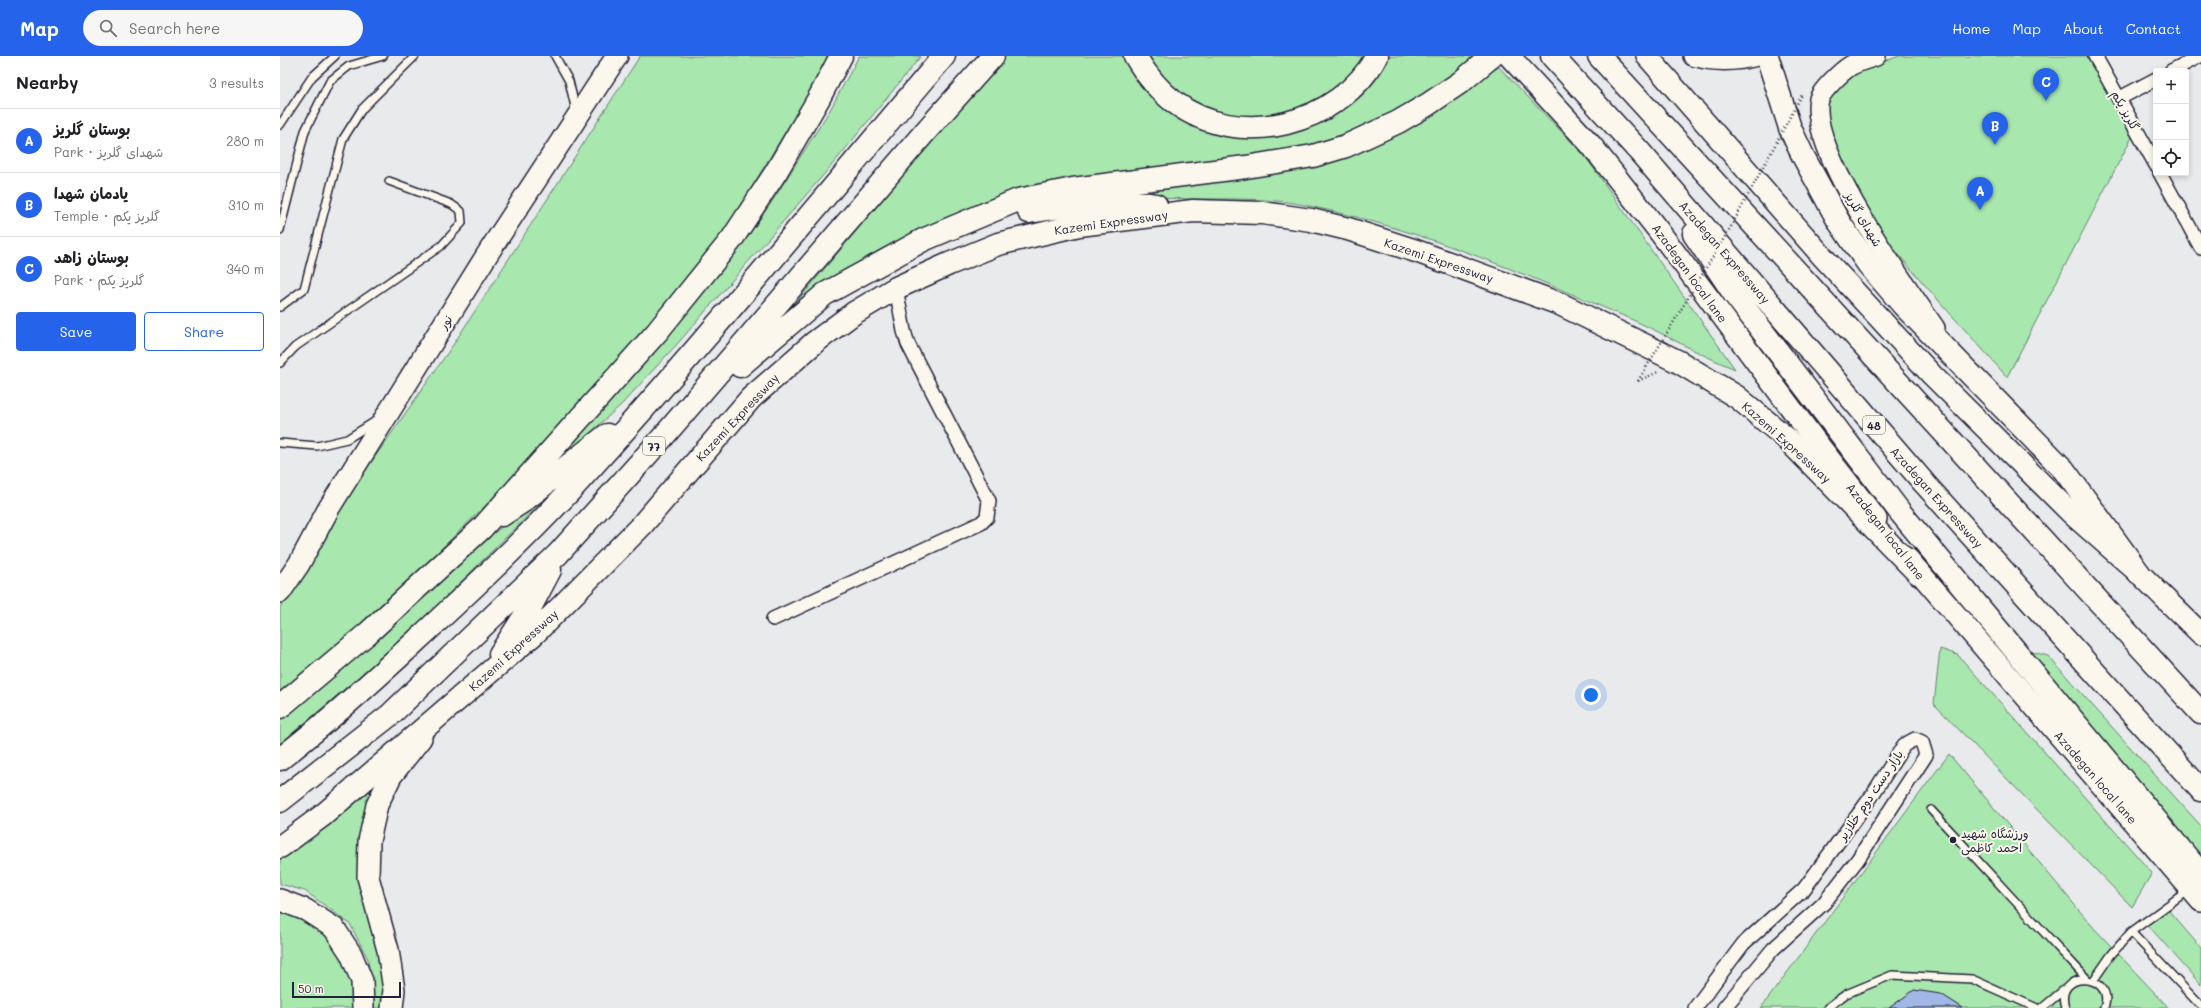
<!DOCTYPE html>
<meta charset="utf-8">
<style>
body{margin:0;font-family:Mali,"Playpen Sans Arabic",sans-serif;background:#f6f6f6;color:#202124}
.controls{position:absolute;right:12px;top:12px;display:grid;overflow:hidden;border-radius:4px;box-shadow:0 2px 6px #0003}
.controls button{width:36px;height:36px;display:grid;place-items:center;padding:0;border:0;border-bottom:1px solid #e0e0e0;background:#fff;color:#202124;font:20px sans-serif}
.scale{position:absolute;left:12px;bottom:10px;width:109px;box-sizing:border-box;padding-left:4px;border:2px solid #22223b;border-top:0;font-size:11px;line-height:14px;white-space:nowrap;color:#22223b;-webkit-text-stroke:3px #fbf7ec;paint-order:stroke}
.you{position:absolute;left:1311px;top:639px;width:14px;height:14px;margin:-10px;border:3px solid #fff;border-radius:50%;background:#1a73e8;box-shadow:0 0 0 6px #1a73e833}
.badge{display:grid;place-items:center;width:26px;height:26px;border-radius:50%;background:#2563eb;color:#fff;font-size:13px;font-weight:700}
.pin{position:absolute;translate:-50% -33px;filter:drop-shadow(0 1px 2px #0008)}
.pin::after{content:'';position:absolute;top:21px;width:14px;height:12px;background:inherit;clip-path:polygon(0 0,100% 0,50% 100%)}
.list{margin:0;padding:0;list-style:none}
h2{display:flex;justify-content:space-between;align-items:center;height:52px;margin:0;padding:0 16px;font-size:17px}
h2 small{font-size:13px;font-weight:400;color:#757577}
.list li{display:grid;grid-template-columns:26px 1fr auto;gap:12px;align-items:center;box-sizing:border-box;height:64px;padding:0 16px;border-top:1px solid #e0e0e0}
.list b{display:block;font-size:15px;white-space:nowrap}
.list p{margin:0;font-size:13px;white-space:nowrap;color:#757577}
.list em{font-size:13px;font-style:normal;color:#757577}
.actions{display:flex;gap:8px;padding:12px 16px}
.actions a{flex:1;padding:9px 0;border:1px solid #2563eb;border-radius:4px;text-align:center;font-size:14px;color:#2563eb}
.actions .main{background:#2563eb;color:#fff}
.icon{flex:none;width:22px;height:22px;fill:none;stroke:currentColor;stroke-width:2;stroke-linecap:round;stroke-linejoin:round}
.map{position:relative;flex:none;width:1921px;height:952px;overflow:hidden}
header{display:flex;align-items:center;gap:24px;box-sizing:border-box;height:56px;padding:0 20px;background:#2563eb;color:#fff}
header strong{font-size:19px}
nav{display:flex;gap:22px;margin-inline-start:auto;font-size:14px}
.search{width:280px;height:36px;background:#f6f6f6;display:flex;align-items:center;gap:10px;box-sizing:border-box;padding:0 14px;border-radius:22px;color:#757577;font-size:15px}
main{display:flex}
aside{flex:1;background:#fff}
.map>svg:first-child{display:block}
</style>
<header>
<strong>Map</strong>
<div class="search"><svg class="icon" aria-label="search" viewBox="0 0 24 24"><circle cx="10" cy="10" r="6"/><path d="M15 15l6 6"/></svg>Search here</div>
<nav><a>Home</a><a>Map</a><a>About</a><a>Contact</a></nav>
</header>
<main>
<aside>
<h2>Nearby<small>3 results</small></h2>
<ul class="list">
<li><span class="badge">A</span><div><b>بوستان گلریز</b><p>Park · شهدای گلریز</p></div><em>280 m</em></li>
<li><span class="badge">B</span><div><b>یادمان شهدا</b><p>Temple · گلریز یکم</p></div><em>310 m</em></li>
<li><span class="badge">C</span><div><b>بوستان زاهد</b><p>Park · گلریز یکم</p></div><em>340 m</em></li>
</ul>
<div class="actions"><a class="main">Save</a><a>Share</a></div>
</aside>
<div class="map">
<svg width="1921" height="952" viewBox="0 0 1921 952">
<rect width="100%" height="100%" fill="#e9eaeb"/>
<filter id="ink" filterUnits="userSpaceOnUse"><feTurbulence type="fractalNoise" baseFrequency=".025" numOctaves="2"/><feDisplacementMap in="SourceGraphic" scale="8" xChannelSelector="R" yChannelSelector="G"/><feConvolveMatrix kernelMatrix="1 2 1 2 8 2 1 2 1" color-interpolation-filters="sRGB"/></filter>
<g filter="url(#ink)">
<path fill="#a8e7ae" stroke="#658474" d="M360,0H549L538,22L432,197L388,248L255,398L213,442L108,545L0,640V551L47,477L74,431L173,289Z
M579,0H641L558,102L399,286L342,348L270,413L459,193L493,144L550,54Z
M724,0H845L864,29L992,80L1019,75L1047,62L1107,0H1198L1143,43L1054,85L697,150C645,170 594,193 549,227C531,240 514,255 497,269Z
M865,0H1090L1074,21L1026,55L964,62L928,53L895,34Z
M1619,0H1807L1852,81L1727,321C1684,272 1638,224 1598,173C1583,154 1536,65 1548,44C1560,20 1596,9 1619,0Z
M1219,11L1305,100L1455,313C1417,298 1384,277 1346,261C1245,218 1137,172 1029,150C994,142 956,143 920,143C874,142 828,142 782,140L995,115L1187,30Z
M303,405L122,584L0,688V663L106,576L157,527L203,486Z
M1660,593L1678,599L1872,817L1852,851L1654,648Z
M1749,595L1768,600L1921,770V802Z
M1669,698L1813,871L1889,952H1481Z
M104,718L88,748L104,931L103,952H93L88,903L70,868L25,835L0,828V798Z
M0,852L21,859L51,884L61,899L69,916L75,952H0Z
M1889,855L1921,892V929L1867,868Z"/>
<path fill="#a1b7e5" stroke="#22223b" d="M1634,934L1661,938L1683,952H1609Z"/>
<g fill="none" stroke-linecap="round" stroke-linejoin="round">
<defs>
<path id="lane" d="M275,0L289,25L296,55
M0,69L32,21L55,0
M0,174L25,75L50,25L69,10L103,0
M0,251L24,233L63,83L82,53L135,0
M0,307L15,291L161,190L182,167L181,155L171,148L109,125
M0,387L37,390L67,383L94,366
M1651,754L1807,923
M1851,876L1921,950
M1813,925L1831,899L1851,876L1910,833
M1547,952L1566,938L1612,919L1692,923L1757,952
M1762,952L1786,932
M1785,952C1773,912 1837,917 1824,952"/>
<path id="street" d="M1815,0L1876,109
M1891,15L1920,0
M1840,42L1876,23
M1880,117L1921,192
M493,563L701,467L707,461L709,445L628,288L624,275L616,232
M1415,952L1463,888L1524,833L1591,741L1624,689L1635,683L1642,686L1646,699L1578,803L1544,847L1493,893L1444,952"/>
<path id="secondary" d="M1413,0C1434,6 1455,6 1477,0
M1596,0C1588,3 1578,5 1570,10C1562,15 1542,34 1539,43C1527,93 1625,228 1655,272"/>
<path id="primary" d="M1229,0L1311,89L1378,174L1534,383L1596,463
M1367,0L1542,200L1652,319L1792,458L1859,517L1921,578
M1628,503L1921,845
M0,536L19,508L49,452L210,194L337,0
M0,844L26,854L54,872L71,898L82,925L83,952
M112,952L114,934L108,894L88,821L89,785L97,749L111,720L141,682"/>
<path id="highway" d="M855,0C865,17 878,34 894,46C959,95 1059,69 1097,0
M1272,0L1359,95L1645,428L1921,734
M1319,0L1921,657
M1487,0L1510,72L1523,100L1559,166L1588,208L1623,249L1784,414L1859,517
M749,156C790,149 835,142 876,149
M1414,178L1455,239L1620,456L1921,818
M460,310L545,238L643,184L738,144L793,133L966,111L1033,100L1066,90L1118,66L1147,49L1181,26L1212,0
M222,459L242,446L327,379
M220,598L251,550L270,514
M0,651L88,577L202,472L377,276L452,183L496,116L539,42L561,0
M0,703C48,666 92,626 136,585C192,533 248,481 299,425C425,287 543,142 664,0
M0,745L110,659L278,498L383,381L645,76L713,0
M0,791L42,760L254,578L361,470L471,342L535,286L574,257L616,232L669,208L718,188L799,169L913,155L982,157L1031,164L1068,173L1136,195L1280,248L1399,306L1457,341L1506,382L1638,517"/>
</defs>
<use href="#lane" stroke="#22223b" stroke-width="10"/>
<use href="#street" stroke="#22223b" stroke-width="16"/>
<use href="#secondary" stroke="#22223b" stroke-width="22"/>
<use href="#primary" stroke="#22223b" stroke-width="24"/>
<use href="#highway" stroke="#22223b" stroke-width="25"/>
<path stroke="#22223b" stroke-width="2.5" stroke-dasharray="1 3" stroke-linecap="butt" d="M1358,325L1378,316"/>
<use href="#lane" stroke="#fbf7ec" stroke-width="7"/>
<use href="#street" stroke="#fbf7ec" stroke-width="13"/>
<use href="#secondary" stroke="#fbf7ec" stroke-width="19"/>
<use href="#primary" stroke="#fbf7ec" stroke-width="21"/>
<use href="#highway" stroke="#fbf7ec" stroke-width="22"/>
<path stroke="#22223b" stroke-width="2.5" stroke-dasharray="1 3" stroke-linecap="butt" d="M1358,325L1452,169L1523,37"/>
</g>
</g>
<circle fill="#22223b" stroke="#fbf7ec" stroke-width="1.5" cx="1673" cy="784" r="4"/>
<g text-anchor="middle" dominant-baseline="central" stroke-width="4" stroke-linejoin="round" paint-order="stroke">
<g fill="#fbf7ec" stroke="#636270" stroke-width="1">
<rect x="1583" y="360" width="22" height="18" rx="3"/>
<rect x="363" y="381" width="22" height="18" rx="3"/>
</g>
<g font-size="11" font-weight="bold" fill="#22223b">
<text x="1594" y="369">48</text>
<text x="374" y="390">77</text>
</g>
<g font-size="12" fill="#22223b" stroke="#fbf7ec">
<text transform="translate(1846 54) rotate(61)">گلریز یکم</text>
<text transform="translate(1584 163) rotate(60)">شهدای گلریز</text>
<text transform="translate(831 166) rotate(-8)">Kazemi Expressway</text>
<text transform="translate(1445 196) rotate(49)">Azadegan Expressway</text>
<text transform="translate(1159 204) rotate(19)">Kazemi Expressway</text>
<text transform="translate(1410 217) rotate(54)">Azadegan local lane</text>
<text transform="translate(165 266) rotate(-58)">نور</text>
<text transform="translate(457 361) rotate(-47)">Kazemi Expressway</text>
<text transform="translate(1507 386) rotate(42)">Kazemi Expressway</text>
<text transform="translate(1657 441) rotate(48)">Azadegan Expressway</text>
<text transform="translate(1606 475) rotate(52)">Azadegan local lane</text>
<text transform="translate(233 594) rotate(-42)">Kazemi Expressway</text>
<text transform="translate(1816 721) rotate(49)">Azadegan local lane</text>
<text transform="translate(1590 739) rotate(-56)">بازار دست دوم خلازیر</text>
</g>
<g font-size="12" fill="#22223b" stroke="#fbf7ec" text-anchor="start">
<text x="1681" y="777">ورزشگاه شهید<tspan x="1681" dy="14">احمد کاظمی</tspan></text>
</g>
</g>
</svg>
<div class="controls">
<button>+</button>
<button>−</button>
<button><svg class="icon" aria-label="locate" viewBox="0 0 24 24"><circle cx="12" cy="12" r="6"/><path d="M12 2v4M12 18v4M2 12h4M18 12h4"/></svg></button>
</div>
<div class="scale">50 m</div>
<div class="you"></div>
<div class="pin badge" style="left:1700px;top:154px">A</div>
<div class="pin badge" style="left:1715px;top:89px">B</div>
<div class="pin badge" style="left:1766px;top:45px">C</div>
</div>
</main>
